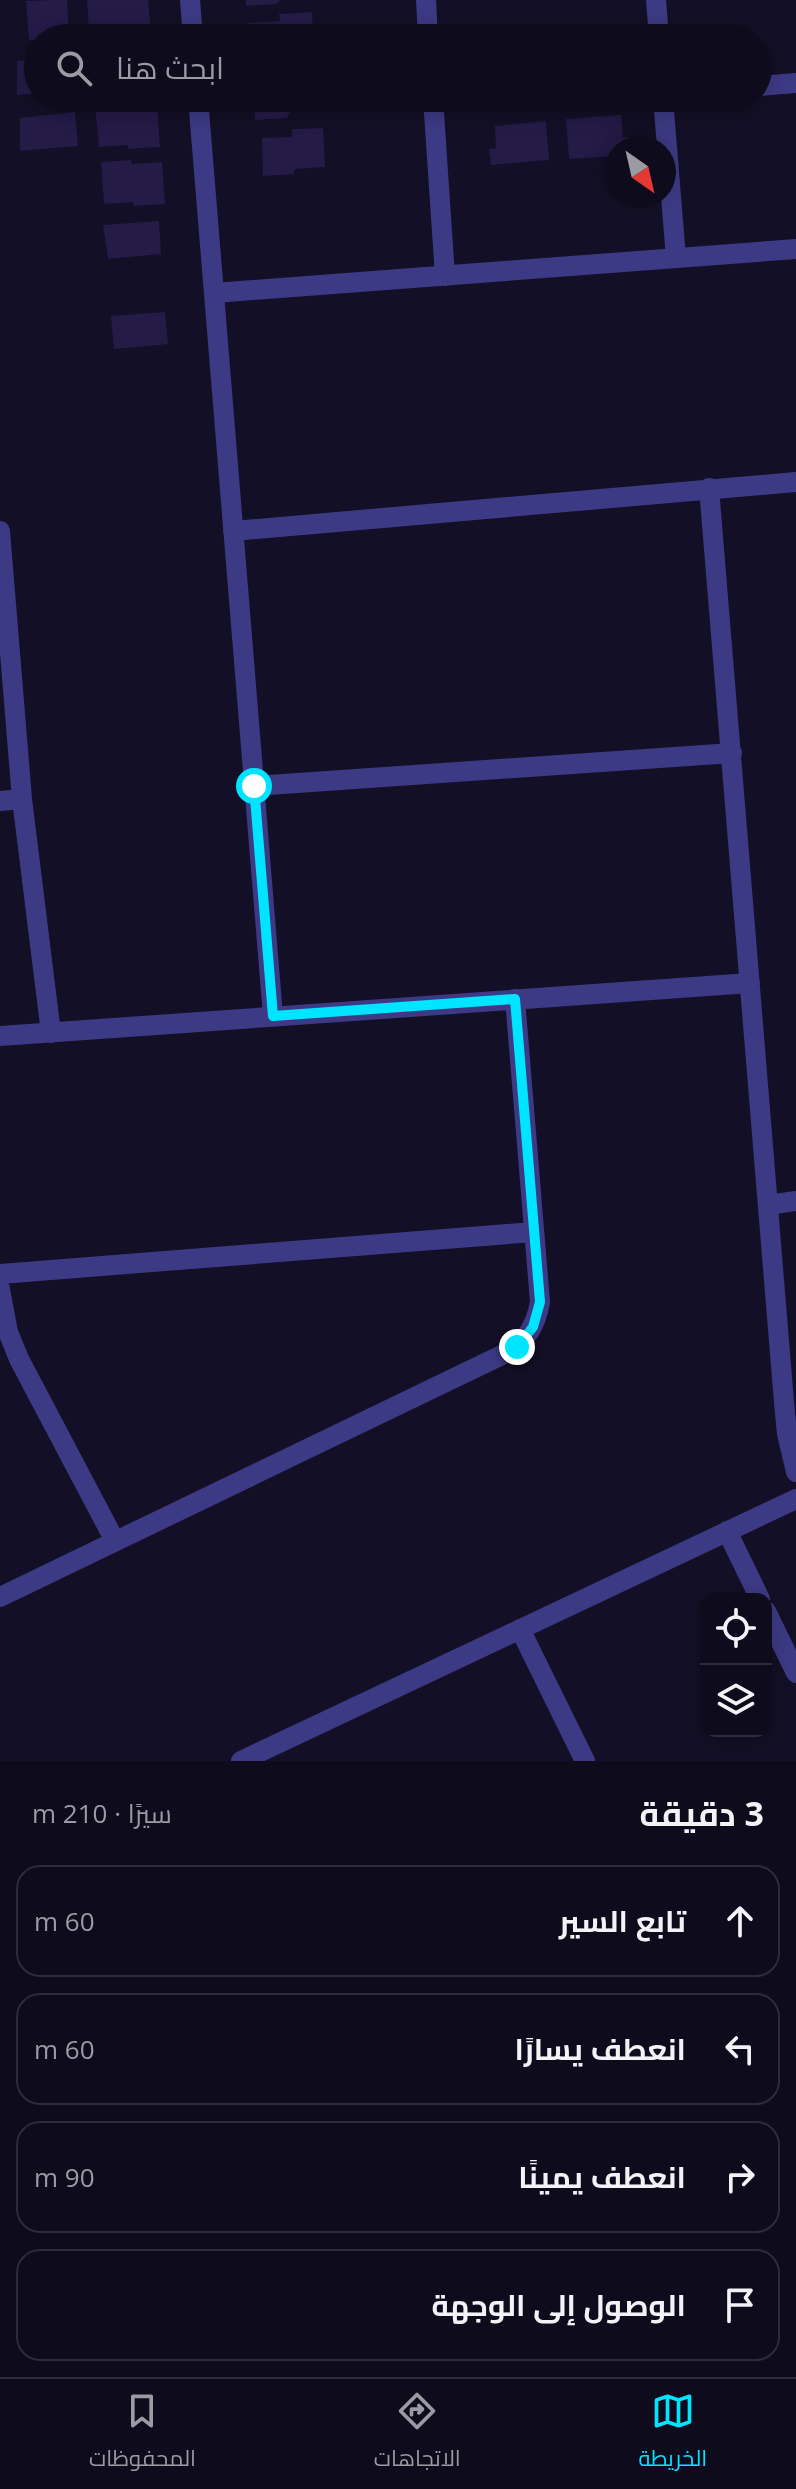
<!DOCTYPE html>
<html lang="ar">
<meta charset="utf-8">
<style>
body{margin:0;font-family:"Open Sans",Cairo,sans-serif;background:#1c1929;color:#f1f3f6;direction:rtl}
.controls{position:absolute;right:24px;bottom:24px;display:grid;overflow:hidden;border-radius:16px;box-shadow:0 4px 20px #0003}
.controls button{width:72px;height:72px;display:grid;place-items:center;padding:0;border:0;border-bottom:2px solid #2e2b3b;background:#0e0b1c;color:#f1f3f6;font:40px sans-serif}
.compass{position:absolute;left:604px;top:136px;width:72px;height:72px;border-radius:50%;background:#0e0b1c;box-shadow:0 4px 20px #0003;rotate:146deg}
.stop{position:absolute;width:24px;height:24px;margin:-18px;border:6px solid #00e5ff;border-radius:50%;background:#fff}
.stop.end{background:#00e5ff;border-color:#fff;box-shadow:0 2px 8px #0008}
.list{margin:0;padding:0;list-style:none}
h2{display:flex;justify-content:space-between;align-items:center;height:104px;margin:0;padding:0 32px;font-size:34px}
h2 small{font-size:26px;font-weight:400;color:#9b9ba3}
.list li{display:grid;grid-template-columns:52px 1fr auto;gap:24px;align-items:center;box-sizing:border-box;height:112px;margin:0 16px 16px;padding:0 16px;border:2px solid #2e2b3b;border-radius:24px}
.list b{display:block;font-size:30px;white-space:nowrap}
.list em{font-size:26px;font-style:normal;color:#9b9ba3}
.icon{flex:none;width:44px;height:44px;fill:none;stroke:currentColor;stroke-width:2;stroke-linecap:round;stroke-linejoin:round}
.map{position:relative;flex:none;width:796px;height:1761px;overflow:hidden;direction:ltr}
.search{position:absolute;background:#0e0b1c;box-shadow:0 4px 20px #0003;left:24px;right:24px;top:24px;height:88px;display:flex;align-items:center;gap:20px;box-sizing:border-box;padding:0 28px;border-radius:44px;color:#9b9ba3;font-size:30px}
.sheet{height:616px;background:#0e0b1c}
nav{display:flex;justify-content:space-around;align-items:center;box-sizing:border-box;height:112px;border-top:2px solid #2e2b3b;background:#0e0b1c;font-size:22px;color:#9b9ba3}
nav a{display:grid;justify-items:center;gap:4px}
nav .on{color:#00e5ff}
.map>svg:first-child{display:block}
</style>
<div class="map">
<svg width="796" height="1761" viewBox="0 0 796 1761">
<rect width="100%" height="100%" fill="#130f26"/>
<path fill="#241b47" d="M51,0H67L69,38L29,40L26,1Z
M87,0H148L151,32L119,35V30L89,32Z
M246,0H280L277,4L246,6Z
M312,12L313,38H249L248,23L280,21L279,14Z
M38,59V93L17,95V61Z
M254,98H319L320,110L291,111L287,118L255,120Z
M491,98H549V100L492,105Z
M125,103L127,107L157,105L160,147L128,149V145L99,147L95,105Z
M75,112L78,146L20,151V118Z
M621,115L623,138L628,137L629,148H616V156L569,159L566,119Z
M546,121L549,160L491,165L489,149L496,148L495,126Z
M323,128L325,167L295,169L293,174L263,176L262,138L292,137V129Z
M131,160L132,164L162,162L165,204L134,206L133,202L104,204L101,162Z
M159,221L161,254L108,259L103,225Z
M165,312L168,344L114,349L111,316Z"/>
<g fill="none" stroke-linecap="round" stroke-linejoin="round">
<path stroke="#3d3a85" stroke-width="20" d="M190,0L193,38
M426,0L428,38
M656,0L659,38
M758,86L796,83
M198,98L273,1016
M433,98L445,276
M663,98L676,258
M214,293L796,249
M709,488L784,1402L787,1434L796,1472
M0,531L22,799L51,1033
M233,531L796,482
M254,786L732,753
M0,801L22,799
M0,1036L750,983
M768,1205L796,1201
M0,1274L534,1232
M0,1289L8,1332L19,1359L115,1541
M727,1531L760,1599
M0,1597L506,1353C526,1341 536,1326 540,1302L515,999
M766,1611L796,1673
M520,1629L585,1761
M241,1761L796,1499"/>
</g>
<g fill="none" stroke-linecap="round" stroke-linejoin="round">
<path stroke="#00e5ff" stroke-width="10" d="M254,786L273,1016L515,999L540,1302L533,1327L517,1347"/>
</g>
</svg>
<div class="controls">
<button><svg class="icon" aria-label="locate" viewBox="0 0 24 24"><circle cx="12" cy="12" r="6"/><path d="M12 2v4M12 18v4M2 12h4M18 12h4"/></svg></button>
<button><svg class="icon" aria-label="layers" viewBox="0 0 24 24"><path d="M12 4l9 5-9 5-9-5zM3 14l9 5 9-5"/></svg></button>
</div>
<svg class="compass" viewBox="-18 -18 36 36"><path d="M0-13l5 13h-10z" fill="#e53935"/><path d="M0 13l5-13h-10z" fill="#9b9ba3"/></svg>
<div class="stop" style="left:254px;top:786px"></div>
<div class="stop end" style="left:517px;top:1347px"></div>
<div class="search"><svg class="icon" aria-label="search" viewBox="0 0 24 24"><circle cx="10" cy="10" r="6"/><path d="M15 15l6 6"/></svg>ابحث هنا</div>
</div>
<section class="sheet">
<h2>3 دقيقة<small>سيرًا · 210 m</small></h2>
<ul class="list">
<li><svg class="icon" aria-label="ahead" viewBox="0 0 24 24"><path d="M12 20V5M6 11l6-6 6 6"/></svg><div><b>تابع السير</b></div><em>60 m</em></li>
<li><svg class="icon" aria-label="left" viewBox="0 0 24 24"><path d="M17 20v-9H6M10 6l-5 5 5 5"/></svg><div><b>انعطف يسارًا</b></div><em>60 m</em></li>
<li><svg class="icon" aria-label="right" viewBox="0 0 24 24"><path d="M7 20v-9h11M14 6l5 5-5 5"/></svg><div><b>انعطف يمينًا</b></div><em>90 m</em></li>
<li><svg class="icon" aria-label="arrive" viewBox="0 0 24 24"><path d="M6 21V4h12l-3 4 3 4H6"/></svg><div><b>الوصول إلى الوجهة</b></div></li>
</ul>
</section>
<nav>
<a class="on"><svg class="icon" aria-label="map" viewBox="0 0 24 24"><path d="M3 6l6-2 6 2 6-2v14l-6 2-6-2-6 2zM9 4v14M15 6v14"/></svg>الخريطة</a>
<a><svg class="icon" aria-label="directions" viewBox="0 0 24 24"><path d="M12 3l9 9-9 9-9-9zM9 14v-3h6M13 9l2 2-2 2"/></svg>الاتجاهات</a>
<a><svg class="icon" aria-label="saved" viewBox="0 0 24 24"><path d="M7 4h10v16l-5-4-5 4z"/></svg>المحفوظات</a>
</nav>
